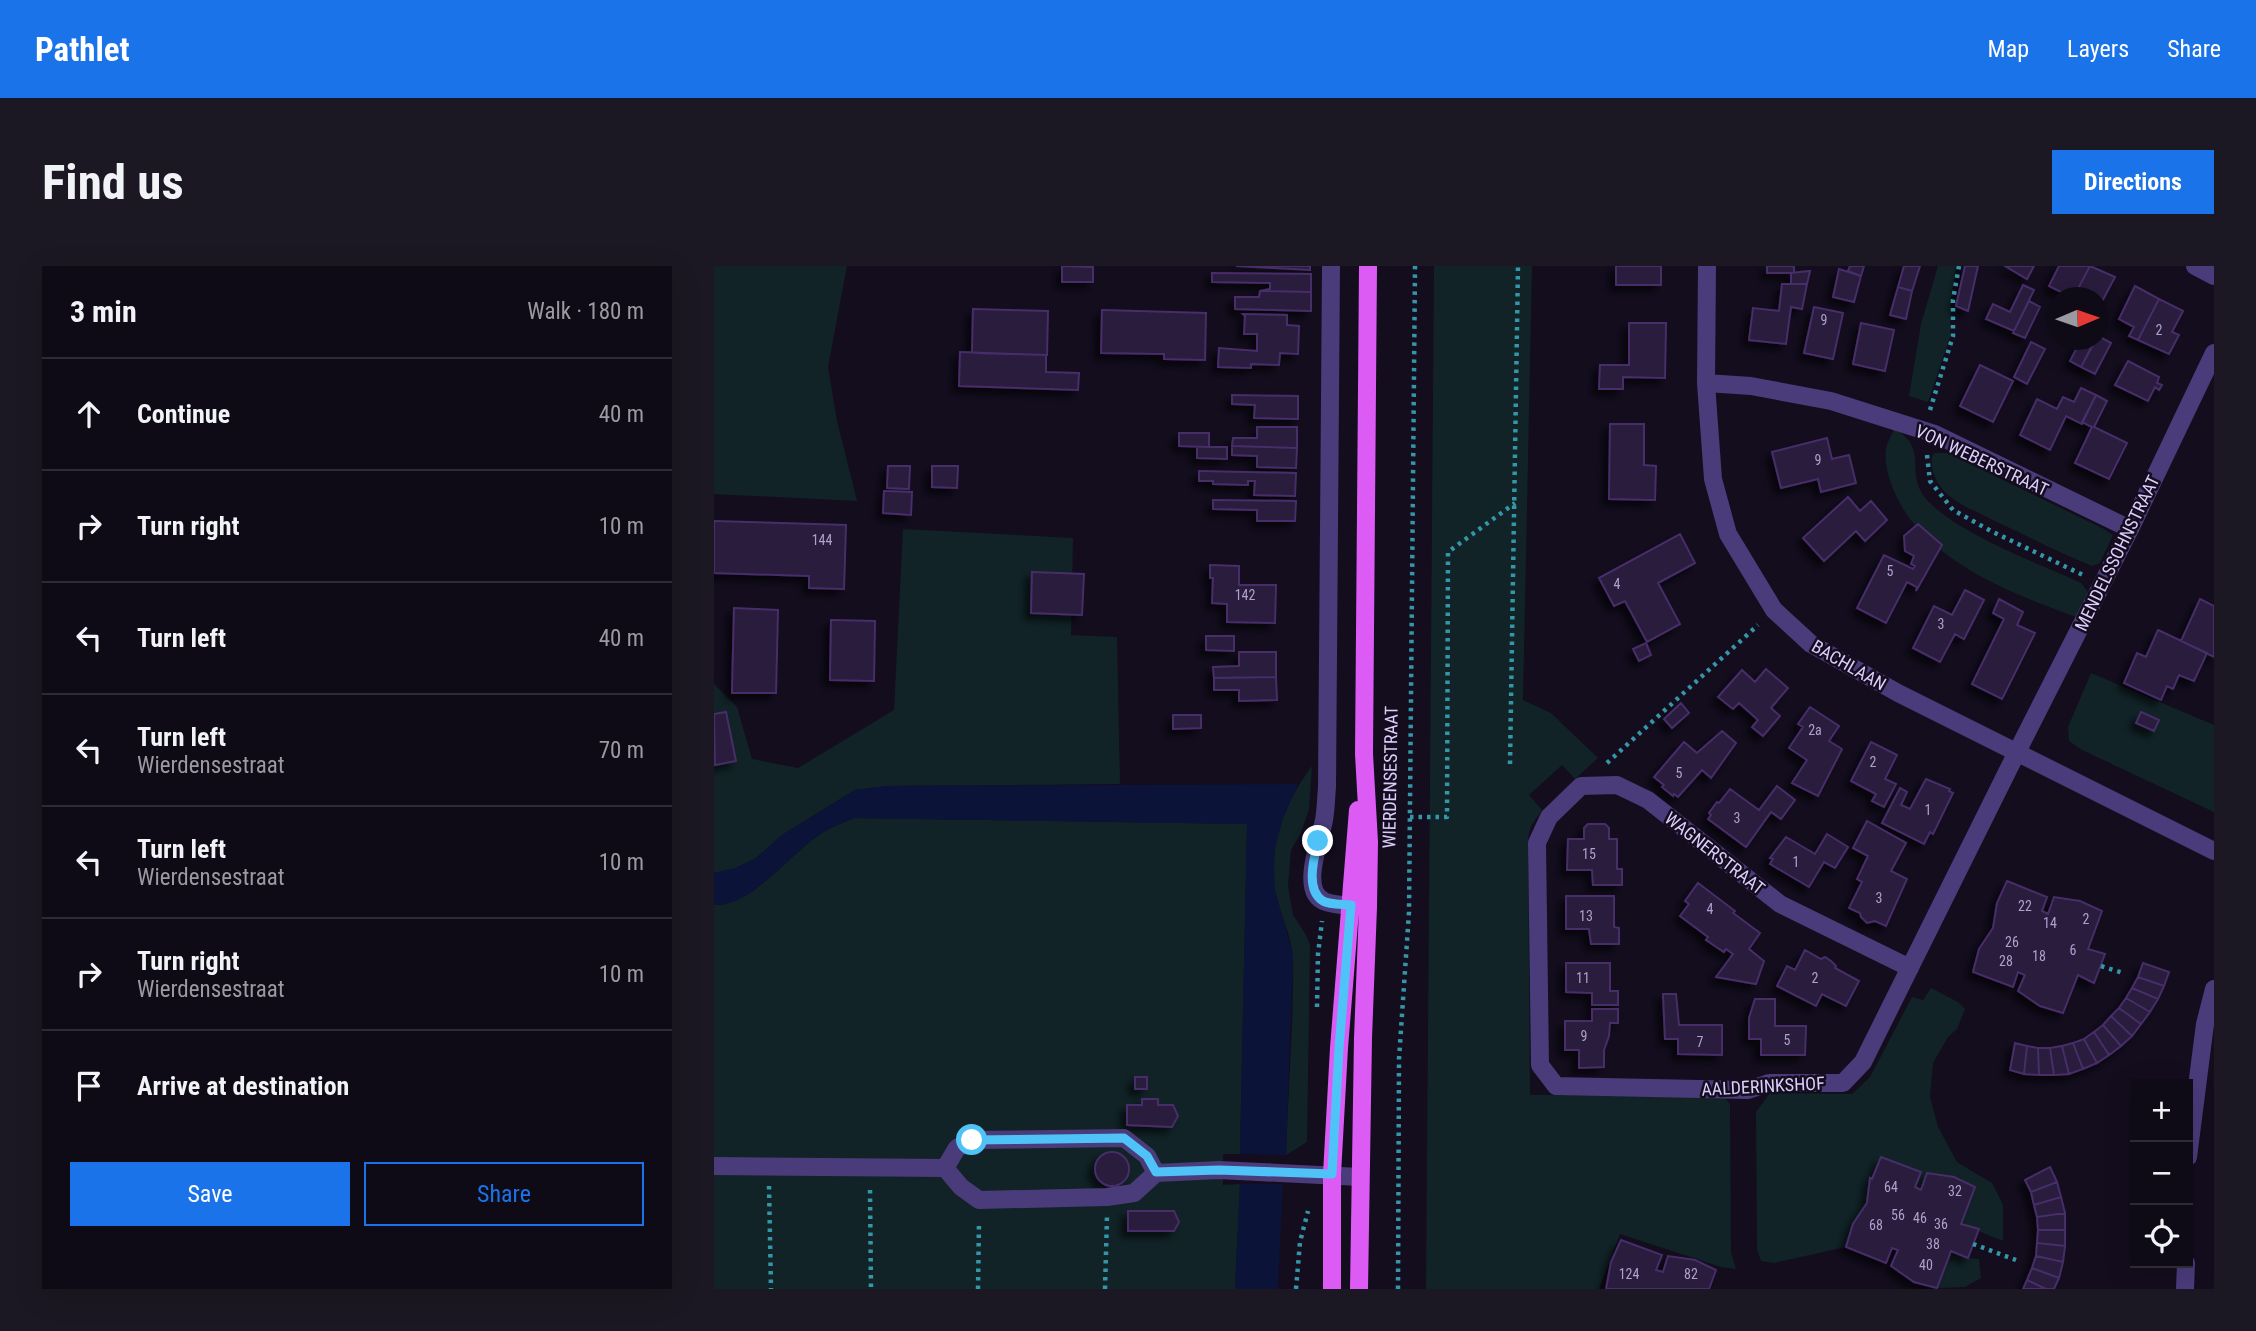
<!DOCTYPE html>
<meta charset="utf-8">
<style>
body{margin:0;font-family:"Roboto Condensed",sans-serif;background:#1c1823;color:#f1f3f6}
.controls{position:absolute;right:21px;bottom:21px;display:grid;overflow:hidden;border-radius:0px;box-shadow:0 7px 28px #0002}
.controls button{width:63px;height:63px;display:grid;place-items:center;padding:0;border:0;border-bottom:2px solid #2e2b35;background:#0e0a16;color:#f1f3f6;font:35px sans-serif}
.compass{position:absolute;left:1332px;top:21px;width:63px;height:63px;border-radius:50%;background:#0e0a16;box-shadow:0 7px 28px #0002;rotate:88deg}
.stop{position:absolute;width:21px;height:21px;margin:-16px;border:5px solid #4fc3f7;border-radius:50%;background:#fff}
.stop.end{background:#4fc3f7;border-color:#fff;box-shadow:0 2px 7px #0008}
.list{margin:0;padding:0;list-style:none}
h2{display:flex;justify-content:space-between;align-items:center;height:91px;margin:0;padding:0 28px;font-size:30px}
h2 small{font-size:23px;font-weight:400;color:#9b9aa1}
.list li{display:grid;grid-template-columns:46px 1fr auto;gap:21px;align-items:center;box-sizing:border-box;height:112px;padding:0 28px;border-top:2px solid #2e2b35}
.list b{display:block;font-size:26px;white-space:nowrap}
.list p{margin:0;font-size:23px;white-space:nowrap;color:#9b9aa1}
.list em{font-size:23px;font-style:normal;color:#9b9aa1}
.actions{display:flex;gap:14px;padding:21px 28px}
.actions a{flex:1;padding:16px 0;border:2px solid #1a73e8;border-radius:0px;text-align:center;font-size:24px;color:#1a73e8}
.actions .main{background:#1a73e8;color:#fff}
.icon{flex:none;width:38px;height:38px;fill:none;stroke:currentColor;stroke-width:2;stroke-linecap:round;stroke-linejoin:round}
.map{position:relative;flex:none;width:1500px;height:1023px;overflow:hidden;border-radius:0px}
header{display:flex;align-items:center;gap:42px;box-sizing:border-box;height:98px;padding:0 35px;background:#1a73e8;color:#fff}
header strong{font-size:33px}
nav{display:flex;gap:38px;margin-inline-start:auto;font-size:24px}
.intro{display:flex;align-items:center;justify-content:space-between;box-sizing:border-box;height:168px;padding:0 42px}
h1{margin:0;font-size:49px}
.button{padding:18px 32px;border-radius:0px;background:#1a73e8;color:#fff;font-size:24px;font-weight:700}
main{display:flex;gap:42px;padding:0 42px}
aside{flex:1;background:#0e0a16;border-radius:0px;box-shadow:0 7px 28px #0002}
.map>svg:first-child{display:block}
</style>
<header>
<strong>Pathlet</strong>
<nav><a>Map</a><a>Layers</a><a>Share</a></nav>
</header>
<div class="intro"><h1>Find us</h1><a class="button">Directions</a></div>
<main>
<aside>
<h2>3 min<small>Walk · 180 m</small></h2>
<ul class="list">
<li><svg class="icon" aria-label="ahead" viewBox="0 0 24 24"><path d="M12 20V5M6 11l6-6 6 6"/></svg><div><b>Continue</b></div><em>40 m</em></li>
<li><svg class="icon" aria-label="right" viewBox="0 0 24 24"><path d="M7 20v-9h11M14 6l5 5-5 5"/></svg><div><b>Turn right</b></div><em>10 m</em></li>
<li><svg class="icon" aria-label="left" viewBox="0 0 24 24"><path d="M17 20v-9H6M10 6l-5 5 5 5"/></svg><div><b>Turn left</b></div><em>40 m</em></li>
<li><svg class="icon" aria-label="left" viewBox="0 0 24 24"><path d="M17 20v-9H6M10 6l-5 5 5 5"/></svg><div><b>Turn left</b><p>Wierdensestraat</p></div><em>70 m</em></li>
<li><svg class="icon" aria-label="left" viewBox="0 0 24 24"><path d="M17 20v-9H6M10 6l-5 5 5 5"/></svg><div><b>Turn left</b><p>Wierdensestraat</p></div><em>10 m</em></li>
<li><svg class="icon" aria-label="right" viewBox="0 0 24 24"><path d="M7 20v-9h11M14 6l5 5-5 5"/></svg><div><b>Turn right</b><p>Wierdensestraat</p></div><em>10 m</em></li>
<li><svg class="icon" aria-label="arrive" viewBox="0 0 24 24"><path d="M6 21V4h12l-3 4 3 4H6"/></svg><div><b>Arrive at destination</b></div></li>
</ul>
<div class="actions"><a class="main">Save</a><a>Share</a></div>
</aside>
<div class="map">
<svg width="1500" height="1023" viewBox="0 0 1500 1023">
<defs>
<filter id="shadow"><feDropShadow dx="-6" dy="6" stdDeviation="3.5" flood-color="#0009"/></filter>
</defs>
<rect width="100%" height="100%" fill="#130d1e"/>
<path fill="#112327" d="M0,0H133L114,101L123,155L143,235L0,228Z
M720,0H818L809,434L837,447L884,492L861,513L848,499L815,529L828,544L817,560L814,572L816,829L1008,828L1016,838L1017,987L1022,1003L1007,1001L906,968L885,1023H712Z
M1224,0H1242L1237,33L1236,71L1214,136L1195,130L1207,58Z
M1180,163C1217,182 1188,209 1215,236C1247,269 1324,297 1367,317L1374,326L1362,351C1296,327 1204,292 1178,220C1174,209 1170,195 1172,183C1173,176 1178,169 1180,163Z
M1220,187H1234L1390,263L1399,269L1386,297L1378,300C1346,287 1315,271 1283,256C1266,247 1245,240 1231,226C1222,217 1213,198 1220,187Z
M189,263L359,272L357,369L403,371L406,518L174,520L141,524L68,569L42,592L22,602L0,607V418L23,441L38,493L84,502L180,444Z
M1377,407L1500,459V546L1368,484L1355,475L1354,461Z
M598,500L595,543L587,567L577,584L574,620L579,649L592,669L596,679L593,876L572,889C574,824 580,757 579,692C578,669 565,647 561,625C553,581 572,534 598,500Z
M140,552L533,558L526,888H509V919L526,918L521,1023H0V639C37,641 76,588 105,569C115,562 128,557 140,552Z
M1217,722L1244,736L1251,743L1243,763L1234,771L1219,797L1216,831L1224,861L1243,896L1278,917L1289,939V975L1247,958L1261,921L1239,911L1213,907L1207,924L1201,921L1206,906L1167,891L1156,913L1153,937L1140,959L1132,981L1060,997L1047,995L1043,983L1042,846L1056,827L1138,828L1156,811L1198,731L1209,734Z
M1237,985L1252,992L1265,993L1267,1012L1251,1021L1223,1022Z"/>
<path fill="#0c1338" d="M584,518L569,552L561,582L560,601L561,624L579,688L572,889L526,888L533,558L140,552C128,557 115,562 105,569C76,588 37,641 0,639V607L22,602L42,592L68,569L141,524L174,520Z
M526,918H569L564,1023H521Z"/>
<path fill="#291a3d" stroke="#462e68" stroke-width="2" filter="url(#shadow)" d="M348,0L379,1V16H348Z
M522,0H596V4Z
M902,0H947V19H902Z
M1053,0H1080V7H1053Z
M1136,0H1150L1147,10L1134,5Z
M1190,0H1206L1198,25L1184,21Z
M1251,0H1264L1254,45L1242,40Z
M1291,0H1320L1313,13Z
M1345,0H1376L1359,32L1335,20Z
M1376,0L1401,11L1384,43V32H1359Z
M1125,3L1147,10L1140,36L1119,31Z
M1096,5L1093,18H1077V7Z
M498,7L597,8V26L546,25L556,23V17L498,16Z
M1068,18H1093L1088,43L1077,41L1072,78L1035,74L1039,42L1065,45Z
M1309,19L1320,24L1300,65L1272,53L1279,38L1296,46Z
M1421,20L1445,33L1424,74L1415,70L1420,61L1405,53Z
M1184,21L1198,25L1192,53L1176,49Z
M546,25L597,26V45L521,43V31H545Z
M1445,33L1469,45L1458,66L1465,69L1455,88L1424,74Z
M1315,35L1326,41L1311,72L1299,67Z
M1100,41L1129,47L1119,93L1090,87Z
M259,43L334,45L333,89L258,87Z
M388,44L492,47L491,94L450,93V88L387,87Z
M529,48L573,49V59L585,60L584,88L566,87L565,99L537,98V102L504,101L505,82L543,85V68H530L531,50Z
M915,57H952L951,112L909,111V123H885L886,99H915Z
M1147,57L1180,64L1171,105L1139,98Z
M1384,70L1397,77L1381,108L1367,101Z
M1367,74H1381L1367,101L1356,95Z
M1317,76L1331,83L1313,118L1300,111Z
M246,86L332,89V106L365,107L364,124L245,120Z
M1414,95L1445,111L1443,117L1448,119L1445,124L1441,121L1434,135L1401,119Z
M1266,99L1299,115L1279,156L1246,140Z
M1367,122L1382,129L1368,158L1352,150L1336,184L1306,169L1323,133L1343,143L1349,131L1360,136Z
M518,129L584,130V153L540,152L541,139L518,138Z
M1382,129L1393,135L1380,161L1413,177L1395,213L1361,197L1378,161L1368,156Z
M896,158H930V199L942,200L941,234L895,233Z
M543,161H583V182L518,180L519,172H543Z
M465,167H495V181L465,180Z
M1113,172L1118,193L1135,189L1142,217L1107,226L1104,213L1067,222L1058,186Z
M518,180L583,182L582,202L543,201V190L518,189Z
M483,181H513V193L483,192Z
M174,200H196L195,223L173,222Z
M218,200H244L243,222L218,221Z
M485,205L582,207L581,230L540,229L541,215H534V219L499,218V215H485Z
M170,225L198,226L197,249L169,247Z
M1134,231L1146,245L1157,235L1173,254L1151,275L1142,265L1110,295L1089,272Z
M499,234L582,235L581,255H543V244L499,243Z
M0,255L132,259L130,323L95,322V310L0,307Z
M1204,258L1228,279L1202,325L1203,321L1193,316L1172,357L1143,342L1170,289L1199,303L1201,300L1197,298L1200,290L1191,285L1190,270Z
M966,268L981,297L944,317L966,358L933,376L911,335L900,340L885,312Z
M496,299L525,300V319H562L561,357L513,356V338L498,337L499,312H496Z
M318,306L370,308L368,349L317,347Z
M1251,324L1270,334L1250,373L1241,368L1226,396L1199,382L1220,340L1238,349Z
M1285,333L1309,346L1303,359L1321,367L1288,433L1258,418L1290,353L1279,347Z
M1486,333L1500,340V391L1467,375Z
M20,342L64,344L62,427H18Z
M117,354L161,355L160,415L116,414Z
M1444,364L1493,387L1480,415L1465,409L1459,423L1453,420L1447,434L1410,417L1423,387L1432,391Z
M492,370H520V385L492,384Z
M932,377L937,389L925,395L919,383Z
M525,386H562V411L500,412L499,401L525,400Z
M1052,403L1074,422L1057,442L1066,450L1049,470L1038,461L1044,454L1025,437L1019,443L1004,431L1028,404L1041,416Z
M562,411L563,434L525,435V424H500V412Z
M967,437L975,447L958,462L950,453Z
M1096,441L1125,460L1115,475L1128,483L1104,530L1078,517L1093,494L1075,482L1089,461L1084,458Z
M12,446L22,495L1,499L0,448Z
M1427,446L1445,454L1440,465L1422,457Z
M459,449H487V462L459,463Z
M1008,465L1022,477L997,512L988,504L964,531L960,528L959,530L948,521L950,519L940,511L970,476L983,487Z
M1157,476L1183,489L1171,513L1182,518L1170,541L1158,535L1162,528L1137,515Z
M1212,513L1236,523L1235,525L1239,527L1219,568L1216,566L1210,578L1168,557L1186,522L1193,526L1187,539L1196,543Z
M1063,520L1081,534L1067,553L1057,546L1032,581L994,553L997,549L995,547L1003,536L1005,537L1016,523L1045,544Z
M1153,555L1192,577L1177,605L1193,613L1172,660L1161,655L1153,657L1147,651L1146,647L1135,642L1148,616L1143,613L1154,590L1139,582Z
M874,558H891L895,562V573H903V603H908V619H879L878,604H853L854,573H870V562Z
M1113,568L1134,581L1121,602L1110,596L1095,621L1056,598L1059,593L1056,592L1072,571L1101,588Z
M1293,615L1333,631L1328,645L1334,648L1340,631L1366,635L1388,645L1374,683L1391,688L1380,717L1364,709L1349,747L1326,740L1304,725L1311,709L1304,706L1299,721L1259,706L1265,683L1279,662L1283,637Z
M984,617L1021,645L1019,647L1046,667L1035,683L1050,695L1042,718L1002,711L1019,688L1012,683L1010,686L992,674L994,671L966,650L975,638L971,635Z
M852,630H900V661L905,662V678H877L875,663H852Z
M1091,684L1107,693L1111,691L1117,695L1122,700L1121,702L1145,715L1132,740L1108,728L1102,740L1063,720L1073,700L1081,704Z
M852,697H896V725H904V739H878V727L852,726Z
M1429,697L1455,706L1450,720L1424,711Z
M1424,711L1450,720L1444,733L1418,722Z
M1418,722L1444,733L1436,746L1412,732Z
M949,728H962L965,759H1008V789L964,788V773H951Z
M1412,732L1436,746L1427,758L1405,742Z
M1041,733H1061V760H1092L1091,789H1047V773H1035V752Z
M1405,742L1427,758L1418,770L1397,750Z
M878,743H904V757H896L895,770L890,784V801L865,802V784H851V755H878Z
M1397,750L1418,770L1407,780L1389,759Z
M1389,759L1407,780L1395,789L1380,766Z
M1380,766L1395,789L1383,797L1370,773Z
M1370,773L1383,797L1369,803L1359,777Z
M1301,777L1313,780L1310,808L1296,804Z
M1359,777L1369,803L1355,808L1348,780Z
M1313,780L1324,782L1325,809L1310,808Z
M1348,780L1355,808L1340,809L1336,782Z
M1324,782H1336L1340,809H1325Z
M421,811H433V823H421Z
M428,833H444V839H459L464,850L458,861L413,859V839H428Z
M381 903a17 17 0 1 1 34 0a17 17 0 1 1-34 0Z
M1167,891L1207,906L1201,921L1207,924L1213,907L1240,911L1261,921L1247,958L1265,963L1254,992L1237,985L1223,1022L1200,1016L1177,1000L1184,984L1178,982L1172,997L1132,981L1139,958L1153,937L1156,912L1158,913Z
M1336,901L1343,916L1317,926L1311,914Z
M1343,916L1347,931L1320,939L1317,926Z
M1347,931L1351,947L1323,951L1320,939Z
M414,945H460L465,956L460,965H414Z
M1351,947V964H1324L1323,951Z
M1324,964H1351V980L1323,977Z
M907,974L948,989L942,1004L949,1006L954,990L981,994L1002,1004L995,1023H892L897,996Z
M1323,977L1351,980L1349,996L1322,990Z
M1322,990L1349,996L1345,1012L1318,1002Z
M1318,1002L1345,1012L1340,1023H1332L1313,1014Z
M1313,1014L1332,1023H1309Z"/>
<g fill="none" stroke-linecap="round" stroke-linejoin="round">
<path stroke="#3497a9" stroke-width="4.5" stroke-dasharray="3.5 5" stroke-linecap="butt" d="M1216,144L1239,70V34L1245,0
M1213,189L1216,215L1239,244L1277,265L1369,309
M893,497L1044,359
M796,498L804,0
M696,551H733L734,286L801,237
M1387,700L1409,707
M603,741L604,688L608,655
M55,920L57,1023
M156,924L157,1023
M1259,978L1302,994
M264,1023L265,956
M391,1023L393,950
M582,1023L586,976L594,945
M684,1023L685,793L695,646L701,0"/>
<path stroke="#4a3b7a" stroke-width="18" d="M617,0L613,521C612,532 612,543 610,554C607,573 584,627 612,636C623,640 639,639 650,641
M993,0L992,117L999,213L1014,268L1060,344L1097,378L1184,427L1500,585
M1481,0L1500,10
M992,117L1037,120L1117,135L1221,168L1416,263
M1196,702L1066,638L934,534L903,519L867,520L835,551L823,577L826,799L842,820L1034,824L1055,817H1129L1149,796L1303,486L1416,263L1500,87
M1474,891L1491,758L1500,723
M0,900L231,902
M231,902L247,921L265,934L393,931L420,927L442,907L505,904L646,911
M231,902L243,882L258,874L410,872L433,890L442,907
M1471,1023L1472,997"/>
<path stroke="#dc5bf5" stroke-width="18" d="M618,1023V908L625,782L644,544
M645,1023L649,772L654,641L655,576L650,488L654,0"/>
</g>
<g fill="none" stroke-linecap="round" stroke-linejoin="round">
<path stroke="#4fc3f7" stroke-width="9" d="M258,874L410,872L433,890L442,906L505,904L618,908L625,782L637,639C629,638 616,639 609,635C591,624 600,592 604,575"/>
</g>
<g text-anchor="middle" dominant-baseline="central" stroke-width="5" stroke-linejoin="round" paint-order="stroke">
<g font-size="14" fill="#afa0cc">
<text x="1110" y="54">9</text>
<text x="1445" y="64">2</text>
<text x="1104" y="194">9</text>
<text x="108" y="274">144</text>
<text x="1176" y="305">5</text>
<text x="903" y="318">4</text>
<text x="531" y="329">142</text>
<text x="1227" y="358">3</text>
<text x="1101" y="464">2a</text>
<text x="1159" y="496">2</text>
<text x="965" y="507">5</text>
<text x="1214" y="544">1</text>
<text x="1023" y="552">3</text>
<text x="875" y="588">15</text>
<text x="1082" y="596">1</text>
<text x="1165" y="632">3</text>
<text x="1311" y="640">22</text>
<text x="996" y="643">4</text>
<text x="872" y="650">13</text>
<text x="1372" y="653">2</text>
<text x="1336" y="657">14</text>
<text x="1298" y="676">26</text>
<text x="1359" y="684">6</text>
<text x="1325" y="690">18</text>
<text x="1292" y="695">28</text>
<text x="869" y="712">11</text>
<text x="1101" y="712">2</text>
<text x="870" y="770">9</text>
<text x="1073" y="774">5</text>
<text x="986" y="776">7</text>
<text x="1177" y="921">64</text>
<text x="1241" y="925">32</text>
<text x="1184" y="949">56</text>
<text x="1206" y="952">46</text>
<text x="1227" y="958">36</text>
<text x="1162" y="959">68</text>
<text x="1219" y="978">38</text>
<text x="1212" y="999">40</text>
<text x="915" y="1008">124</text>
<text x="977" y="1008">82</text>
</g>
<g font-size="18" fill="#dccdfc" stroke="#130d1e">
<text transform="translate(1268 194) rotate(25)">VON WEBERSTRAAT</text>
<text transform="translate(1403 287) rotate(-64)">MENDELSSOHNSTRAAT</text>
<text transform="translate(1135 399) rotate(30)">BACHLAAN</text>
<text transform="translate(676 511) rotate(-89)">WIERDENSESTRAAT</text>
<text transform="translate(1001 587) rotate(38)">WAGNERSTRAAT</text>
<text transform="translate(1049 820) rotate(-3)">AALDERINKSHOF</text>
</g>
</g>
</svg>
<div class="controls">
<button>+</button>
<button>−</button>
<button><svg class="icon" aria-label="locate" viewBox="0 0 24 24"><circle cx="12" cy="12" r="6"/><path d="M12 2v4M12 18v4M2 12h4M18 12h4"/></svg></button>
</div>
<svg class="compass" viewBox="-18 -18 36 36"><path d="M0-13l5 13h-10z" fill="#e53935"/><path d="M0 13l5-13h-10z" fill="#9b9aa1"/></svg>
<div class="stop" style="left:258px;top:874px"></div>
<div class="stop end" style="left:604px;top:575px"></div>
</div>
</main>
